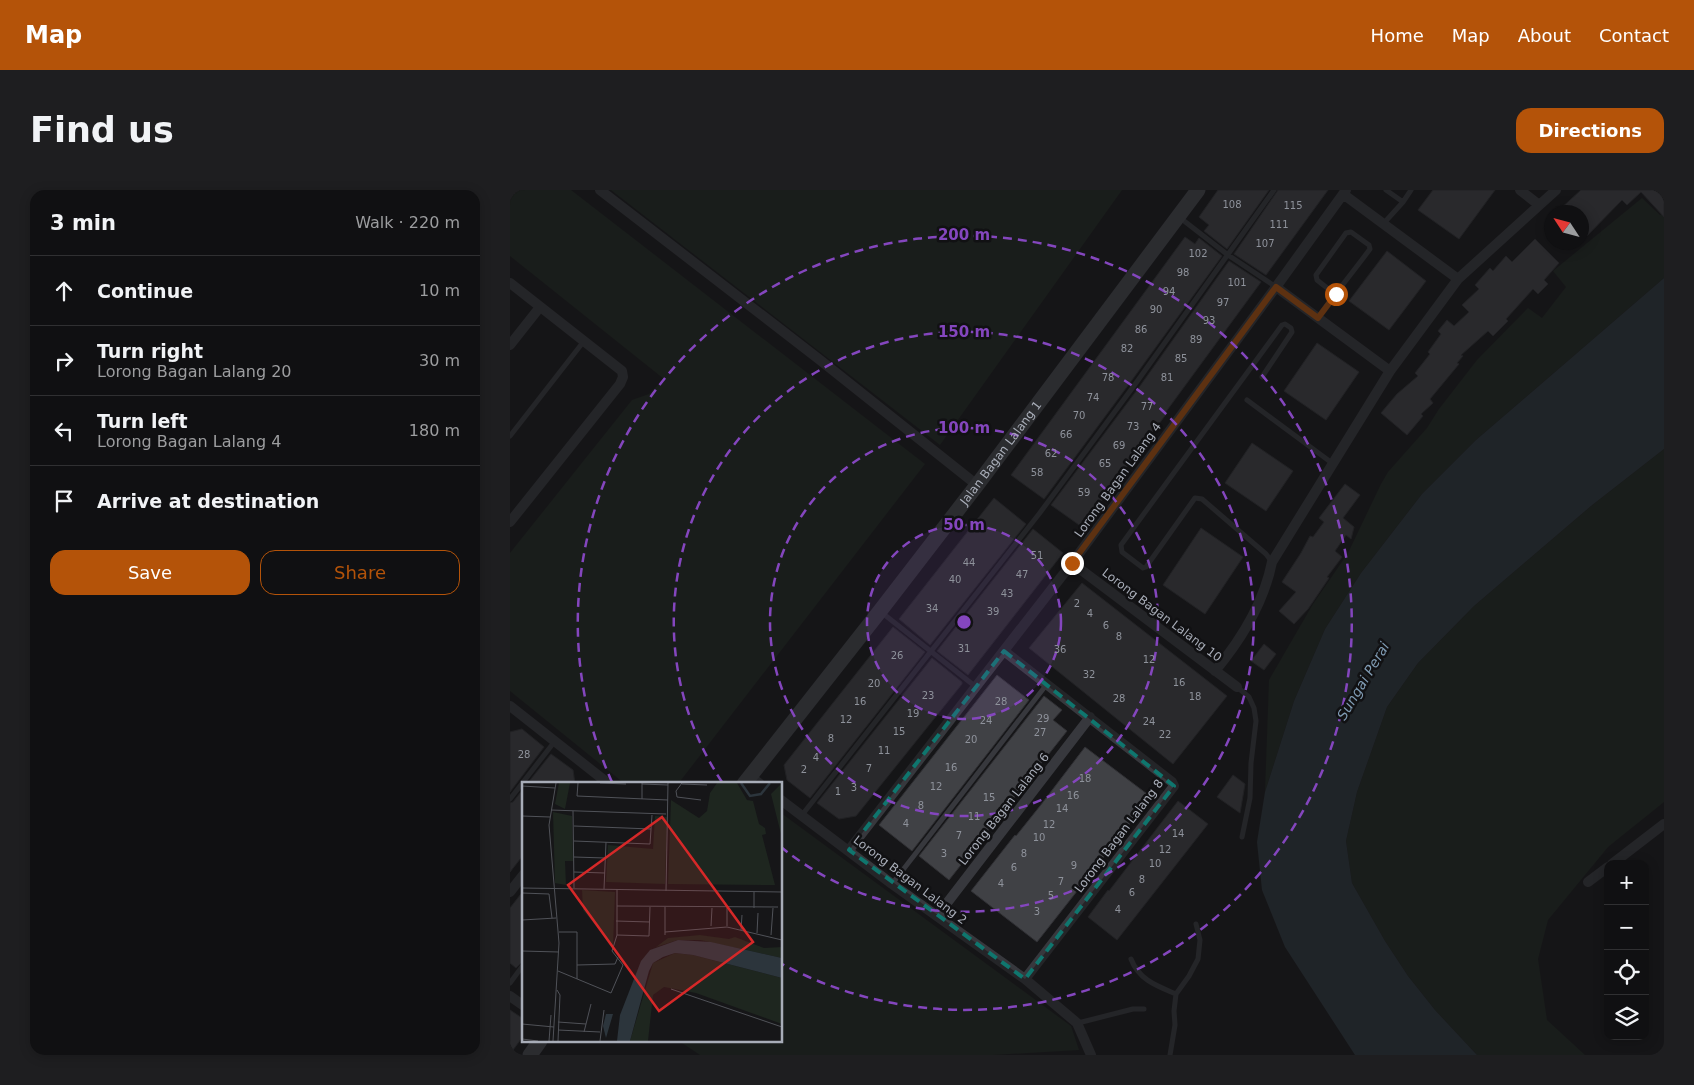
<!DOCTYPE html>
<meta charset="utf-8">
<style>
body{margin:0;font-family:"DejaVu Sans",sans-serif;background:#1e1e20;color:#f1f3f6}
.controls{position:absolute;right:15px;bottom:15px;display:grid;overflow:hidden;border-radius:10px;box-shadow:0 2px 12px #0003}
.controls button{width:45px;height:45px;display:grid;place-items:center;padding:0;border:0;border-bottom:1px solid #303032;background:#101012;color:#f1f3f6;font:25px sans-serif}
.compass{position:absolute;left:1034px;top:15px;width:45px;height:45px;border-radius:50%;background:#101012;box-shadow:0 2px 12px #0003;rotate:306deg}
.stop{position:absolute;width:15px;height:15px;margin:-11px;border:4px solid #b45309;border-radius:50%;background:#fff}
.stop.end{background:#b45309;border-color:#fff;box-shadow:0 1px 5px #0008}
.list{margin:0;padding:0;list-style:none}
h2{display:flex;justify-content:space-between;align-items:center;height:65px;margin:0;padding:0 20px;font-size:21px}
h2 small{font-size:16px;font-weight:400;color:#9c9d9f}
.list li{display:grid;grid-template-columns:32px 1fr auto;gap:15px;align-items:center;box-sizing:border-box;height:70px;padding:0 20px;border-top:1px solid #303032}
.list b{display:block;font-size:19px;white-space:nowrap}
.list p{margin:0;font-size:16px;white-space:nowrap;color:#9c9d9f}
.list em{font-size:16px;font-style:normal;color:#9c9d9f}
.actions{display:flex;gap:10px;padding:15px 20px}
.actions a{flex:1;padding:11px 0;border:1px solid #b45309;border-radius:15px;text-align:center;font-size:18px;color:#b45309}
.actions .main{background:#b45309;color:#fff}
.icon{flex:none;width:28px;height:28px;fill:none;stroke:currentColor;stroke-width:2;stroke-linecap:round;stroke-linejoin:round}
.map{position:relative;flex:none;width:1154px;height:865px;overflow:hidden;border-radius:15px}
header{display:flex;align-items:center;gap:30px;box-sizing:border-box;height:70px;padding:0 25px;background:#b45309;color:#fff}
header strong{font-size:24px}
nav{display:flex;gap:28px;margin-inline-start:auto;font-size:18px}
.intro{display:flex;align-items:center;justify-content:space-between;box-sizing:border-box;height:120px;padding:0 30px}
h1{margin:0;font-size:35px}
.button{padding:12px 22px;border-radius:15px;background:#b45309;color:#fff;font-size:18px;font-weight:700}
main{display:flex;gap:30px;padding:0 30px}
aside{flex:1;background:#101012;border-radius:15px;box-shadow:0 2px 12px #0003}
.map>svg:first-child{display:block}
</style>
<header>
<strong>Map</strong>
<nav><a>Home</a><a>Map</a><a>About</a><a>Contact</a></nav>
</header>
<div class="intro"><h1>Find us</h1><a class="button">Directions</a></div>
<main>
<aside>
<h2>3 min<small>Walk · 220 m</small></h2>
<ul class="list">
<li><svg class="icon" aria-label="ahead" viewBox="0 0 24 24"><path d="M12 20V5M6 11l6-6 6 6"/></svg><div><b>Continue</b></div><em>10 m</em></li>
<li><svg class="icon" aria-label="right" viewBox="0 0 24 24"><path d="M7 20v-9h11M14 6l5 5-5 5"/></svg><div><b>Turn right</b><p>Lorong Bagan Lalang 20</p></div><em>30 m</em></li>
<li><svg class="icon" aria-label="left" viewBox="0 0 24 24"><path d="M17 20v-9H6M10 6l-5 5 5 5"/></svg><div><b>Turn left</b><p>Lorong Bagan Lalang 4</p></div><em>180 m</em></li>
<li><svg class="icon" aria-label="arrive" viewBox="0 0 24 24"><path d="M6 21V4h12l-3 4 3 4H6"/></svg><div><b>Arrive at destination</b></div></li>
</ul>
<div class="actions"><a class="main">Save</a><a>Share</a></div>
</aside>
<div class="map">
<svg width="1154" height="865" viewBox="0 0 1154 865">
<rect width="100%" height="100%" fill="#161618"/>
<path fill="#1e261f" d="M0,0H61L415,274L168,594H115L0,501V363L122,210L139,204L154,189L0,66Z
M101,0H612L430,255Z
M1132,8L1150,25L1154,23V88L966,250L912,304L851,383L815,439L784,511L755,602L759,490L803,414L838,363L871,294L878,282L917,238L929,219L967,170L1018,118L1032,128L1056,97L1043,81Z
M1154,259V612L1098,657L1038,730L1028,769L1037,830L1075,865H967L925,820L898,786L875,751L842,693L836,651L847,602L877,517L908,473L964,416L1081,316Z
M271,623L561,836L569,860L483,865H190L169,851H271Z"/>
<path fill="#2c353c" d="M1154,88V259L1081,316L964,416L908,473L877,517L847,602L836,651L842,693L875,751L898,786L925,820L967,865H845L775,757L752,700L747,652L755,602L784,511L815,439L851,383L912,304L966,250Z"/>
<path fill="#404145" stroke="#303034" d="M708,0H759L717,59L694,41L699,35L689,27Z
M768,0H818L756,85L724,64Z
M923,0H985L949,49L908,20Z
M1071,0H1154V27L1131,2L1117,15L1112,10L1072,51V22H1047Z
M675,47L685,54L689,48L712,66L622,190L534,309L501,285Z
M1025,49L1049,73L1034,90L1038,94L1028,104L1023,99L996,129L998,131L983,146L978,141L951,165L953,166L947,173L949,174L920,209L923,213L911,224L913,226L897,245L871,223L887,204L908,186L905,183L920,164L918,162L931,144L928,141L937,130L944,136L959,122L952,115L969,99L965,95L980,78L983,81L996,66L1002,72Z
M877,61L916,91L879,140L839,111Z
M719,71L751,92L655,223H657L572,337L541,315L630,196Z
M807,153L849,182L816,230L774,201Z
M742,253L783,281L756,321L715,293Z
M835,294L850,305L833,328L844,337L841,349L836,345L825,361L832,367L817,387L819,388L798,419L784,434L769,421L786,402L772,392L791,363L800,346L803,347L814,332L809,328Z
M484,308L516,334L420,455L389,429Z
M691,338L733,367L695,424L653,395Z
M523,339L553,363L458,485L427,461Z
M572,393L717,506L663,574L519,458Z
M383,437L415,462L300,608L277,590L274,575Z
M754,454L766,464L754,480L741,471Z
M422,468L452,492V494L346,626L329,629L307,613Z
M487,485L519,510L402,661L369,635Z
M534,506L552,520L543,530L557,541L439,690L409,666Z
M12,539L34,557L0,602V542Z
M575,557L641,607L527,752L461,701L505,645L506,646L530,616Z
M41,564L63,580L65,594H17Z
M723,585L735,594L730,623L707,607Z
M14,598V664L0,682V613L3,612Z
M668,611L698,634L607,750L578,727L598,700L599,701Z
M14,700V770L6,778L0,773V718Z
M0,820L12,828L14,842V845L0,864Z"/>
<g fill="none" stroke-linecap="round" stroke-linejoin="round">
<path stroke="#37383d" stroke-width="5" d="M876,0L893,12
M669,27L718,65L766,97
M874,33L893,12L901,0
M808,127C825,104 843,82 860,59L859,55L841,42L836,43L806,85L807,90L826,105
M752,187L782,142L781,138L775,134L772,135L611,355L612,362L633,378L636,377L685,308L692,309L756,364L762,372
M737,210L822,273
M0,246L74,151
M371,422L466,497
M727,497L739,507L744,518L746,531L741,573L740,608L732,647
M0,609L45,551
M292,625L529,324L626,193L764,0
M382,694L537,494
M621,769C629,790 647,796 666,804
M0,793L14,774
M568,833L623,819H634
M660,865L665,835L664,821L666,804L679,786L688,769L690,750L686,734"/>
<path stroke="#37383d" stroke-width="10" d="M90,0L310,170L467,295
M1010,0L1029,15
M833,4L948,89
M0,93L112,181L113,187L110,194L0,332
M766,97L880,181
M0,155L30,117
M562,373L727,497
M494,461L662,592L664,596L515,789
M705,481C731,450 754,412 762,372L880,181L948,89L1046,0
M0,516L99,594
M240,586L250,594
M271,610L382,694L515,789L567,833L581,865
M339,660L562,373L766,97L836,0
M1102,674L1154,634
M1078,692L1098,677
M0,702L14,684
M427,726L580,527
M0,806L14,816"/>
<g stroke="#45474d" stroke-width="15">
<path id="s1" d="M234,594L370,421L467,295L688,0"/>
<path d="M20,865L30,851"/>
</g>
</g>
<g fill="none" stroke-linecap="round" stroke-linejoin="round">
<path stroke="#b45309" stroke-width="6" d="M562,373L766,97L808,128L826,104"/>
</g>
<path d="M0 0H1154V865H0ZM494,461L664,596L515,789L339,660Z" fill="#161618" fill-opacity=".55" fill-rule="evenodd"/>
<path fill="none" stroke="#0f766e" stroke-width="4" stroke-dasharray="10 6" stroke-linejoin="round" d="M494,461L664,596L515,789L339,660Z"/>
<circle cx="454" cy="432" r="97" fill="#8446be" fill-opacity=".12"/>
<g fill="none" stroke="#8446be" stroke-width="2.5" stroke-dasharray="9 6">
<circle cx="454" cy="432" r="97"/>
<circle cx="454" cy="432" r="194"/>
<path d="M212 592A290 290 0 1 1 271 657"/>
<path d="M102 592A387 387 0 1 1 272 774"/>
</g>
<g text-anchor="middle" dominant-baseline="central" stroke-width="5" stroke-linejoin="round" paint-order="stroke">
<g font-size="10" fill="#8e929b">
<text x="722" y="14">108</text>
<text x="783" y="15">115</text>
<text x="769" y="34">111</text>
<text x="755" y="53">107</text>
<text x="688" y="63">102</text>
<text x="673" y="82">98</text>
<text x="727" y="92">101</text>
<text x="659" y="101">94</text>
<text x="713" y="112">97</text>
<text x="646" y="119">90</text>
<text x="699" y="130">93</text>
<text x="631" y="139">86</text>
<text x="686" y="149">89</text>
<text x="617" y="158">82</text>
<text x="671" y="168">85</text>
<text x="598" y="187">78</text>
<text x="657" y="187">81</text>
<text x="583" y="207">74</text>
<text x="637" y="216">77</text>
<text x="569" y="225">70</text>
<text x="623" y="236">73</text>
<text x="556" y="244">66</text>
<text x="609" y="255">69</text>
<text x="541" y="263">62</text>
<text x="595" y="273">65</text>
<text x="527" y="282">58</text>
<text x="574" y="302">59</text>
<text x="527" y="365">51</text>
<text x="459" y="372">44</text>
<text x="512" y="384">47</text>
<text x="445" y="389">40</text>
<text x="497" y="403">43</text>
<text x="567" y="413">2</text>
<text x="422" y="418">34</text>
<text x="483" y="421">39</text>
<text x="580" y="423">4</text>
<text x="596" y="435">6</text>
<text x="609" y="446">8</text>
<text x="454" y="458">31</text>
<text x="550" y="459">36</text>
<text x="387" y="465">26</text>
<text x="639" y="469">12</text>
<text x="579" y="484">32</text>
<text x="669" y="492">16</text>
<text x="364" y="493">20</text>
<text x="418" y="505">23</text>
<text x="685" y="506">18</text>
<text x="609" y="508">28</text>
<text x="350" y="511">16</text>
<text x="491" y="511">28</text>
<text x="403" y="523">19</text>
<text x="533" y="528">29</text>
<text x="336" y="529">12</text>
<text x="476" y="530">24</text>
<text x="639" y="531">24</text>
<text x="389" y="541">15</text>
<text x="530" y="542">27</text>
<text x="655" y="544">22</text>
<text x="321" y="548">8</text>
<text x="461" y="549">20</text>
<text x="374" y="560">11</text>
<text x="14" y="564">28</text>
<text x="306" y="567">4</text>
<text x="441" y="577">16</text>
<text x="359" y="578">7</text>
<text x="294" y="579">2</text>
<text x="575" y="588">18</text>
<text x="426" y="596">12</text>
<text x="344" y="597">3</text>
<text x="328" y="601">1</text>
<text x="563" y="605">16</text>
<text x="479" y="607">15</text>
<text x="411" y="615">8</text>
<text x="552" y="618">14</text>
<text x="464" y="626">11</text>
<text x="396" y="633">4</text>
<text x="539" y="634">12</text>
<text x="668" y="643">14</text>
<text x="449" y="645">7</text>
<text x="529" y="647">10</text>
<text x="655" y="659">12</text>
<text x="434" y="663">3</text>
<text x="514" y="663">8</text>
<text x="645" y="673">10</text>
<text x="564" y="675">9</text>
<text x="504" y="677">6</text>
<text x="632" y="689">8</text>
<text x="551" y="691">7</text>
<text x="491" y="693">4</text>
<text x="622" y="702">6</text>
<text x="541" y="705">5</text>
<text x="608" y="719">4</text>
<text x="527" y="721">3</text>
</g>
<g font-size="12" fill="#a8adb8" stroke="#111113">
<text stroke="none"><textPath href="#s1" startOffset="419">Jalan Bagan Lalang 1</textPath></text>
<text transform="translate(608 290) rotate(-54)">Lorong Bagan Lalang 4</text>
<text transform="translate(652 425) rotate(37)">Lorong Bagan Lalang 10</text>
<text transform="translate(494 619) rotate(-52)">Lorong Bagan Lalang 6</text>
<text transform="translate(609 646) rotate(-53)">Lorong Bagan Lalang 8</text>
<text transform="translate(400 690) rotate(37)">Lorong Bagan Lalang 2</text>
</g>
<g font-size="14" font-style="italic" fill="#7f9bb3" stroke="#111113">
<text transform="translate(853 491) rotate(-59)">Sungai Perai</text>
</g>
</g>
<g transform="translate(12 592)">
<rect width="260" height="260" fill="#161618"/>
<path d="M37,1H48L43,27L33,22ZM195,1H215L225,18L231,19L237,42L243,46L244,52L240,53L253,103L146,102L149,18L177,36L185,29L188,11ZM260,1V56L249,12ZM31,30L50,34L51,79H43L44,103L33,101ZM133,34L145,35L143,102L84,100L86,63L131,67ZM60,108L93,110L91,165L61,128ZM178,153L207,157L213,155L242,166L260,165V176L178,158H156L134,165L146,156ZM153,171L171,173L260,196V242L174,211L142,205L131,213L126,259H108L131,181Z" fill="#1e261f"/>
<path d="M156,158L189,160L260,176V196L171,173L153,171L141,175L131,181L127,189L108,259H95L98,233L119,179L128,168ZM84,232H91L84,256L81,244Z" fill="#2c353c"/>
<path fill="none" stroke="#2c353c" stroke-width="2.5" d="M219,1L228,14L239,12L248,1"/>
<path fill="none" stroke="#505258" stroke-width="1" d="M56,1L55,14L146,18M78,1L104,2M160,1L154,9L155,15L179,18M120,2L146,3M160,2L185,3M0,4L33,6M120,17V1M29,28L144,32M51,29L52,106M0,34L28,35M52,44L129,47M52,59L128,62L130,33M52,75L83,76M52,90L83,91M0,106L260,110M82,107L84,60M144,109L146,1M0,111L27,112L30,136M95,124L256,125M232,126V110M0,138L34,136M94,139L128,140M189,144L190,126M205,144V126M219,148L220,133M37,150H55V197M143,150L205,145L260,158M235,151L236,131M95,153L127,154L128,125M143,153V125M249,153L251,126M0,169L37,170M55,183L93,182L96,175M36,189L89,211L101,183L90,169L95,153V107M0,191V207M149,207L260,245M35,208L38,213L36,259M36,240L64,242M0,242L32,245M36,248L78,250M62,250L69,222M0,257L16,259M27,259L29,233M31,259L37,161L27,43L34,1M78,259L82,228"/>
<path fill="#d62828" fill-opacity="0.15" stroke="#d62828" stroke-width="2.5" d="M140,35L231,160L137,229L46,103Z"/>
<rect width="260" height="260" fill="none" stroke="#a8adb8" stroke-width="2.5"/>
</g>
<circle cx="454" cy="432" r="8" fill="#8446be" stroke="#111113" stroke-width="2.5"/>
<g font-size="15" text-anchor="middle" font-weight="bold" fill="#8446be" stroke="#111113" stroke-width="5" stroke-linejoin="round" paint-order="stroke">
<text x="454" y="50">200 m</text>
<text x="454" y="147">150 m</text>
<text x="454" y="243">100 m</text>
<text x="454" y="340">50 m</text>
</g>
</svg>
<div class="controls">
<button>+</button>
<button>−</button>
<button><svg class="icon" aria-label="locate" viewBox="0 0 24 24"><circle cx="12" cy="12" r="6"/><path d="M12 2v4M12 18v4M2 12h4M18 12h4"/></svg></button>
<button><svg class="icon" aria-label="layers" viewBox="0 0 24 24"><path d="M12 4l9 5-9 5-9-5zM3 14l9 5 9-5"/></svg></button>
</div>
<svg class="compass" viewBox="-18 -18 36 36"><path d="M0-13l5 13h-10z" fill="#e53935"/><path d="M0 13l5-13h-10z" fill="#9c9d9f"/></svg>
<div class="stop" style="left:826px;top:104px"></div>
<div class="stop end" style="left:562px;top:373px"></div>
</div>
</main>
